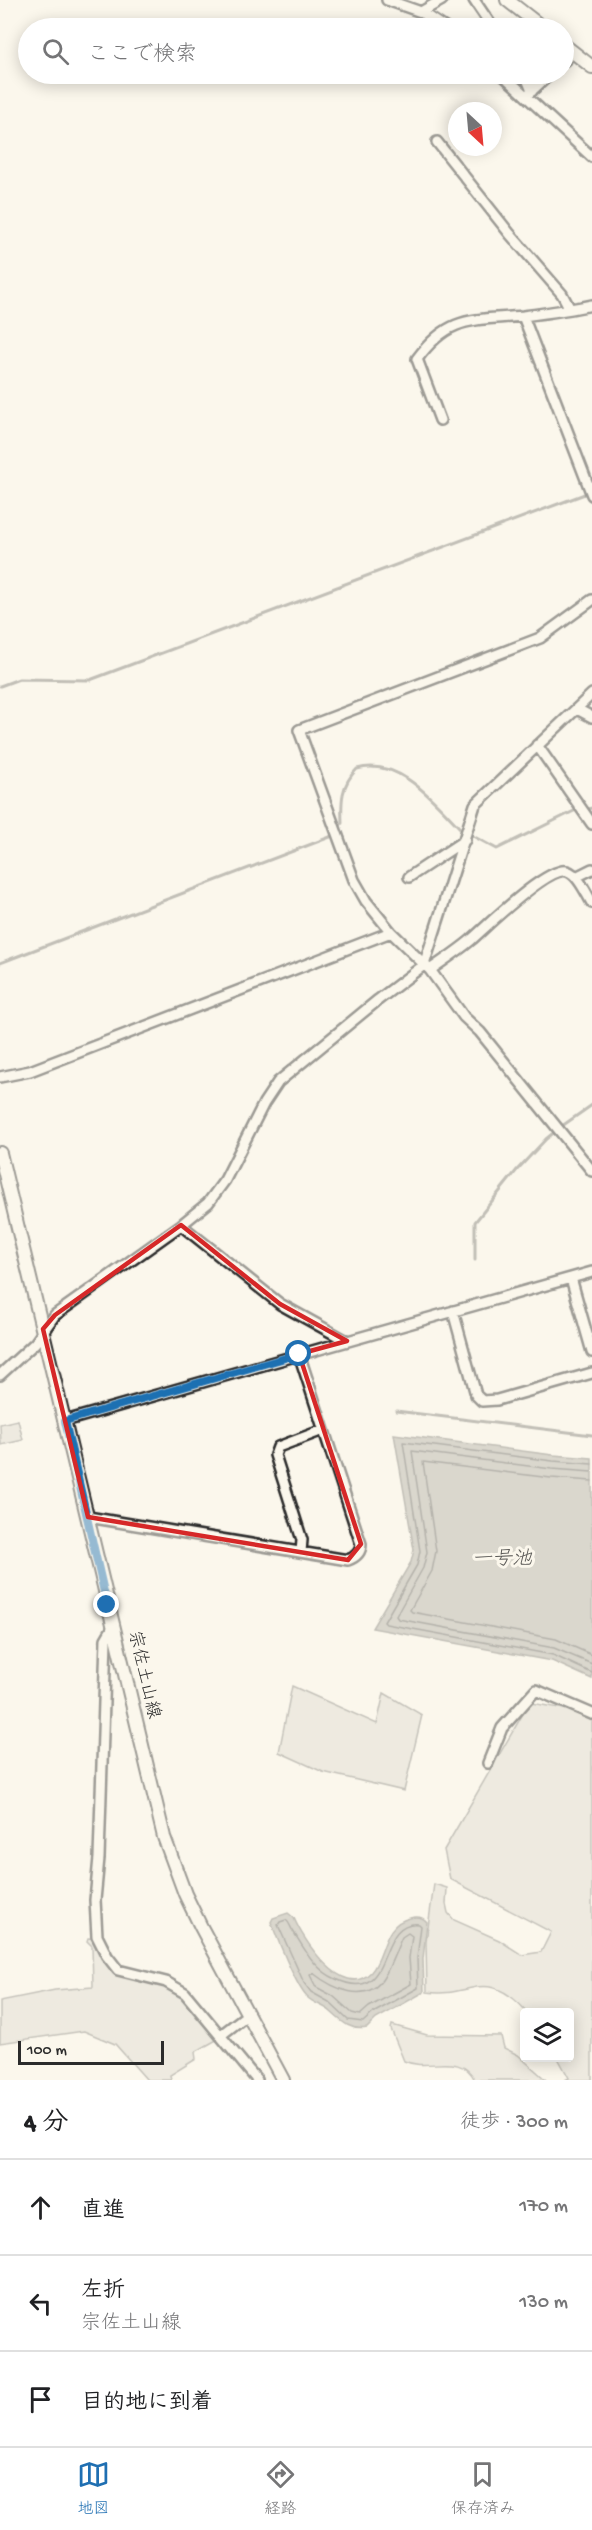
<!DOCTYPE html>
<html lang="ja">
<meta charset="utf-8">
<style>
body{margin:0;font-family:"Gochi Hand","Klee One",sans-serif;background:#f6f6f6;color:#202124}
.controls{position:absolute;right:18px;bottom:18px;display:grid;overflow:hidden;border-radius:6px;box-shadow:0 3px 15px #0003}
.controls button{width:54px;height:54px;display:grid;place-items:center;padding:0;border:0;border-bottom:2px solid #e0e0e0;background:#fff;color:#202124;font:30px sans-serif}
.compass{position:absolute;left:448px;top:102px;width:54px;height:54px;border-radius:50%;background:#fff;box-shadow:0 3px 15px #0003;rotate:154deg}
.scale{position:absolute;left:18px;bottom:15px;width:146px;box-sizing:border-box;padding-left:6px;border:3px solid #2b2b2b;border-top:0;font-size:16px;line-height:21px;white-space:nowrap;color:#2b2b2b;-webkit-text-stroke:4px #fbf7ec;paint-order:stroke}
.stop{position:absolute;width:18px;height:18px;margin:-14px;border:4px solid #1f6fb2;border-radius:50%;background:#fff}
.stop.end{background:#1f6fb2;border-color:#fff;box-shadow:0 2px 6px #0008}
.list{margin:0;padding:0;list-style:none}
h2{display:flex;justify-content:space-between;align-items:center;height:78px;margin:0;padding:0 24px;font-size:26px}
h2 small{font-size:20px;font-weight:400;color:#757577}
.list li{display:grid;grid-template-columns:39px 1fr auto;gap:18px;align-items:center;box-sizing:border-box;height:96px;padding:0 24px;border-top:2px solid #e0e0e0}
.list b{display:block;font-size:22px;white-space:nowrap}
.list p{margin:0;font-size:20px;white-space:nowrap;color:#757577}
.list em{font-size:20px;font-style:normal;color:#757577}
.icon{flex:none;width:33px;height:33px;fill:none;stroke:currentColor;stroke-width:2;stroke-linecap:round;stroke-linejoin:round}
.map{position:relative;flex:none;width:592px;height:2080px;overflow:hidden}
.search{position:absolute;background:#fff;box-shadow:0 3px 15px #0003;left:18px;right:18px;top:18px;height:66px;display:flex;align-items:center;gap:15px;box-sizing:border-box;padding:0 21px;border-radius:33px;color:#757577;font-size:22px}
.sheet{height:366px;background:#fff}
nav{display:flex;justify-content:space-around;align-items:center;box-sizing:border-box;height:84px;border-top:2px solid #e0e0e0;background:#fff;font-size:16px;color:#757577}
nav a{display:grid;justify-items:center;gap:3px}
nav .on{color:#1f6fb2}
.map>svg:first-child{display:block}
</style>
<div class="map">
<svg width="592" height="2080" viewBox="0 0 592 2080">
<rect width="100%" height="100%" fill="#fbf7ec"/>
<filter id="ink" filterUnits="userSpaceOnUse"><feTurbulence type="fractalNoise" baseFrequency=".0167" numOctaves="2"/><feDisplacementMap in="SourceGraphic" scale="12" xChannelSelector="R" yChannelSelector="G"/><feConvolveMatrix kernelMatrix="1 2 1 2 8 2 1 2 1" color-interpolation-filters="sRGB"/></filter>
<g filter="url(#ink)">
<path fill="#dddad0" stroke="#84827e" stroke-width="1.5" d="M18,1420L23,1440L1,1445L0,1424Z
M292,1686L377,1724L384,1693L422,1715L404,1791L323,1772L279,1752Z
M531,1703L570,1710L592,1721V2080H565L569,2078L558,2058H570V2012H527C486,1965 470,1999 427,1992L426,1942L434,1884L447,1888L446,1904L448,1913L454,1920L499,1940L522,1955L541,1952L551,1932L450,1879L444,1850L524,1712Z
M88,1938L96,1939L115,1971L137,1981L157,1982L181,1993L220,2038L195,2052L196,2059L170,2075L171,2080H147L115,2044L84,2031L0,2043V2001L55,1990L93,1987L92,1946L87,1941Z
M392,2025L427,2035L501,2036L504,2048L518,2055L546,2080H475C461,2051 428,2072 404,2061L391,2029Z"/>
<path fill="#b1afa7" stroke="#7b7a75" stroke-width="1.5" d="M394,1434L553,1455L592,1458V1679L552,1661L372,1628L411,1562L414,1550Z
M288,1913L294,1918C302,1938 343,2002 371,1972C386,1955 382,1924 410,1918C417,1916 423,1917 427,1922L423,1959L424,1992L376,2019L367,2028C351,2031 342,2022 331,2012C324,2005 314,2004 307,1997C296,1986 277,1938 271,1922L273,1918Z"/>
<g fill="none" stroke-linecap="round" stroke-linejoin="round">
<path stroke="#61605d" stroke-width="1.5" d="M592,1464L553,1461L403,1442L420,1551L417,1565L384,1622L386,1624L553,1655L592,1673
M592,1472L552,1469L412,1451L427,1552L423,1568L396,1616L398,1619L554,1648L592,1664
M592,1481L551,1478L423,1462L436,1551L432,1571L410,1610L412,1612L556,1639L592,1655
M286,1920C290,1923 290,1927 293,1931C305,1950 315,1970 336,1979C396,2007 374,1919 419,1924L421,1926L417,1958L418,1988L373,2013L363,2022L348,2020L329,2002L311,1992L304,1983L278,1925L280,1922Z
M408,1933L412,1936L409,1958L411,1984L369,2007L360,2015L352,2013L333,1996L316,1987L310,1975L313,1973C332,1988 367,2006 384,1977C391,1965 396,1950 402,1937Z"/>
<path stroke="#7b7a75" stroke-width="3" d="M0,686L19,679L90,680L590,492
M588,809L592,808
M469,834L497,849L574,811
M0,963L330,837L342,823C341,801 341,785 357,769C401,757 435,803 463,831
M475,1260V1222L517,1170L546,1139L562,1126L592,1105
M396,1411L592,1435"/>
<defs>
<path id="minor" d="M387,0L421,12L445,28
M474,0L493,28
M421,12L442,0
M564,61L573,52
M502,74L592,157
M525,74L532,91
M526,96L550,74
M437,142L510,234L562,294L570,309
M523,316L592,495
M440,420L417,359C450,314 474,321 523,316C546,313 569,310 592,305
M592,600L540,638L299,730L354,880L366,901L391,932L430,970L464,1017L480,1032L592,1171
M577,709L592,717
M537,745L592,824
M409,877L465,840
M576,877L592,869
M430,970C444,960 458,951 471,940C487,926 548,866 567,871C578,874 586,893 592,903
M0,1077L30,1071L391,932
M181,1225L280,1304L347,1341
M571,1278L592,1352
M453,1311L476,1395L482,1401L497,1400L592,1373
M0,1375L35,1343L55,1315L181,1225L208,1203L225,1180L264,1103L278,1082L378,1000L424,965L475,805L592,694
M65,1421L592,1272
M88,1517L348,1560C356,1557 361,1552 361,1544L299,1354
M301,1552L302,1540L275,1455L278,1447L323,1430
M113,1627L106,1639L99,1858L95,1900L97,1936L107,1956L118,1970L166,1982L185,1993L257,2080
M488,1763L502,1728L536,1690L592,1714
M221,2035L247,2015"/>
<path id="major" d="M507,0L543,28
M564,45L592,67
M0,1153L164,1837L185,1894L201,1927L283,2080"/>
</defs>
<use href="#minor" stroke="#2b2b2b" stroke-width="14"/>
<use href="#major" stroke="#2b2b2b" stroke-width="16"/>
<use href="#minor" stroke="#fbf7ec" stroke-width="9"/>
<use href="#major" stroke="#fbf7ec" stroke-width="12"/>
</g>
</g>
<g fill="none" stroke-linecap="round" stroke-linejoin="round" filter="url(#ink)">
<path stroke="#1f6fb2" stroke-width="8" d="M107,1605L65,1421L299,1354"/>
</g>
<path d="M0 0H592V2080H0ZM181,1225L280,1304L347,1341L299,1354L361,1544L348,1560L88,1517L43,1329L55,1315Z" fill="#fbf7ec" fill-opacity=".55" fill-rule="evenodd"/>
<path fill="none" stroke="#d62828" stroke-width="4.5" stroke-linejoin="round" d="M181,1225L280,1304L347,1341L299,1354L361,1544L348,1560L88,1517L43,1329L55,1315Z"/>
<g text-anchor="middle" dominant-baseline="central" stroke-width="6" stroke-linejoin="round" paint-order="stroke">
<g font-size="18" fill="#2b2b2b" stroke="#fbf7ec">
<text transform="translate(143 1675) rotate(77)">宗佐土山線</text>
</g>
<g font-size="20" font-style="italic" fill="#5a5956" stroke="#fbf7ec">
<text x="502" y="1560">一号池</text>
</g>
</g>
</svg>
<div class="controls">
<button><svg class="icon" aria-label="layers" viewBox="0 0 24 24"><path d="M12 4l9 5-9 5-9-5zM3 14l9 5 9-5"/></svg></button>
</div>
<svg class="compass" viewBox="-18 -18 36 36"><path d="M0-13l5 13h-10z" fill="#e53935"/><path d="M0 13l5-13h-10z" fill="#757577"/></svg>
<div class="scale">100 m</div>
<div class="stop" style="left:299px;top:1354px"></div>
<div class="stop end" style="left:107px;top:1605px"></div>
<div class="search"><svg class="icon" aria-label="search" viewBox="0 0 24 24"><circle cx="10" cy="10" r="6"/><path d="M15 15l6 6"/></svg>ここで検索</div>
</div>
<section class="sheet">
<h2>4 分<small>徒歩 · 300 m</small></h2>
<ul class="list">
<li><svg class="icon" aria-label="ahead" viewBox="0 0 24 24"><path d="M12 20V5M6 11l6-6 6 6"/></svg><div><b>直進</b></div><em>170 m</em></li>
<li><svg class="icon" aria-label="left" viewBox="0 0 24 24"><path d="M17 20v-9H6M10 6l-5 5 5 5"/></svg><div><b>左折</b><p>宗佐土山線</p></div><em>130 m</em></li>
<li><svg class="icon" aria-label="arrive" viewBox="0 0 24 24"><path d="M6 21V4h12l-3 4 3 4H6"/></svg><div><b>目的地に到着</b></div></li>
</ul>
</section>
<nav>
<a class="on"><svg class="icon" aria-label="map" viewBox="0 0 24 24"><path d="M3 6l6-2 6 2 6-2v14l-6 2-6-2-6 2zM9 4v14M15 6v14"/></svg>地図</a>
<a><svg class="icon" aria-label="directions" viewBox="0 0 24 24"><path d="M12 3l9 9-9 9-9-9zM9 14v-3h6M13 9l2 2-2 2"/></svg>経路</a>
<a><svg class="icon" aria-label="saved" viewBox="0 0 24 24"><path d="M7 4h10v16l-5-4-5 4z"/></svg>保存済み</a>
</nav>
